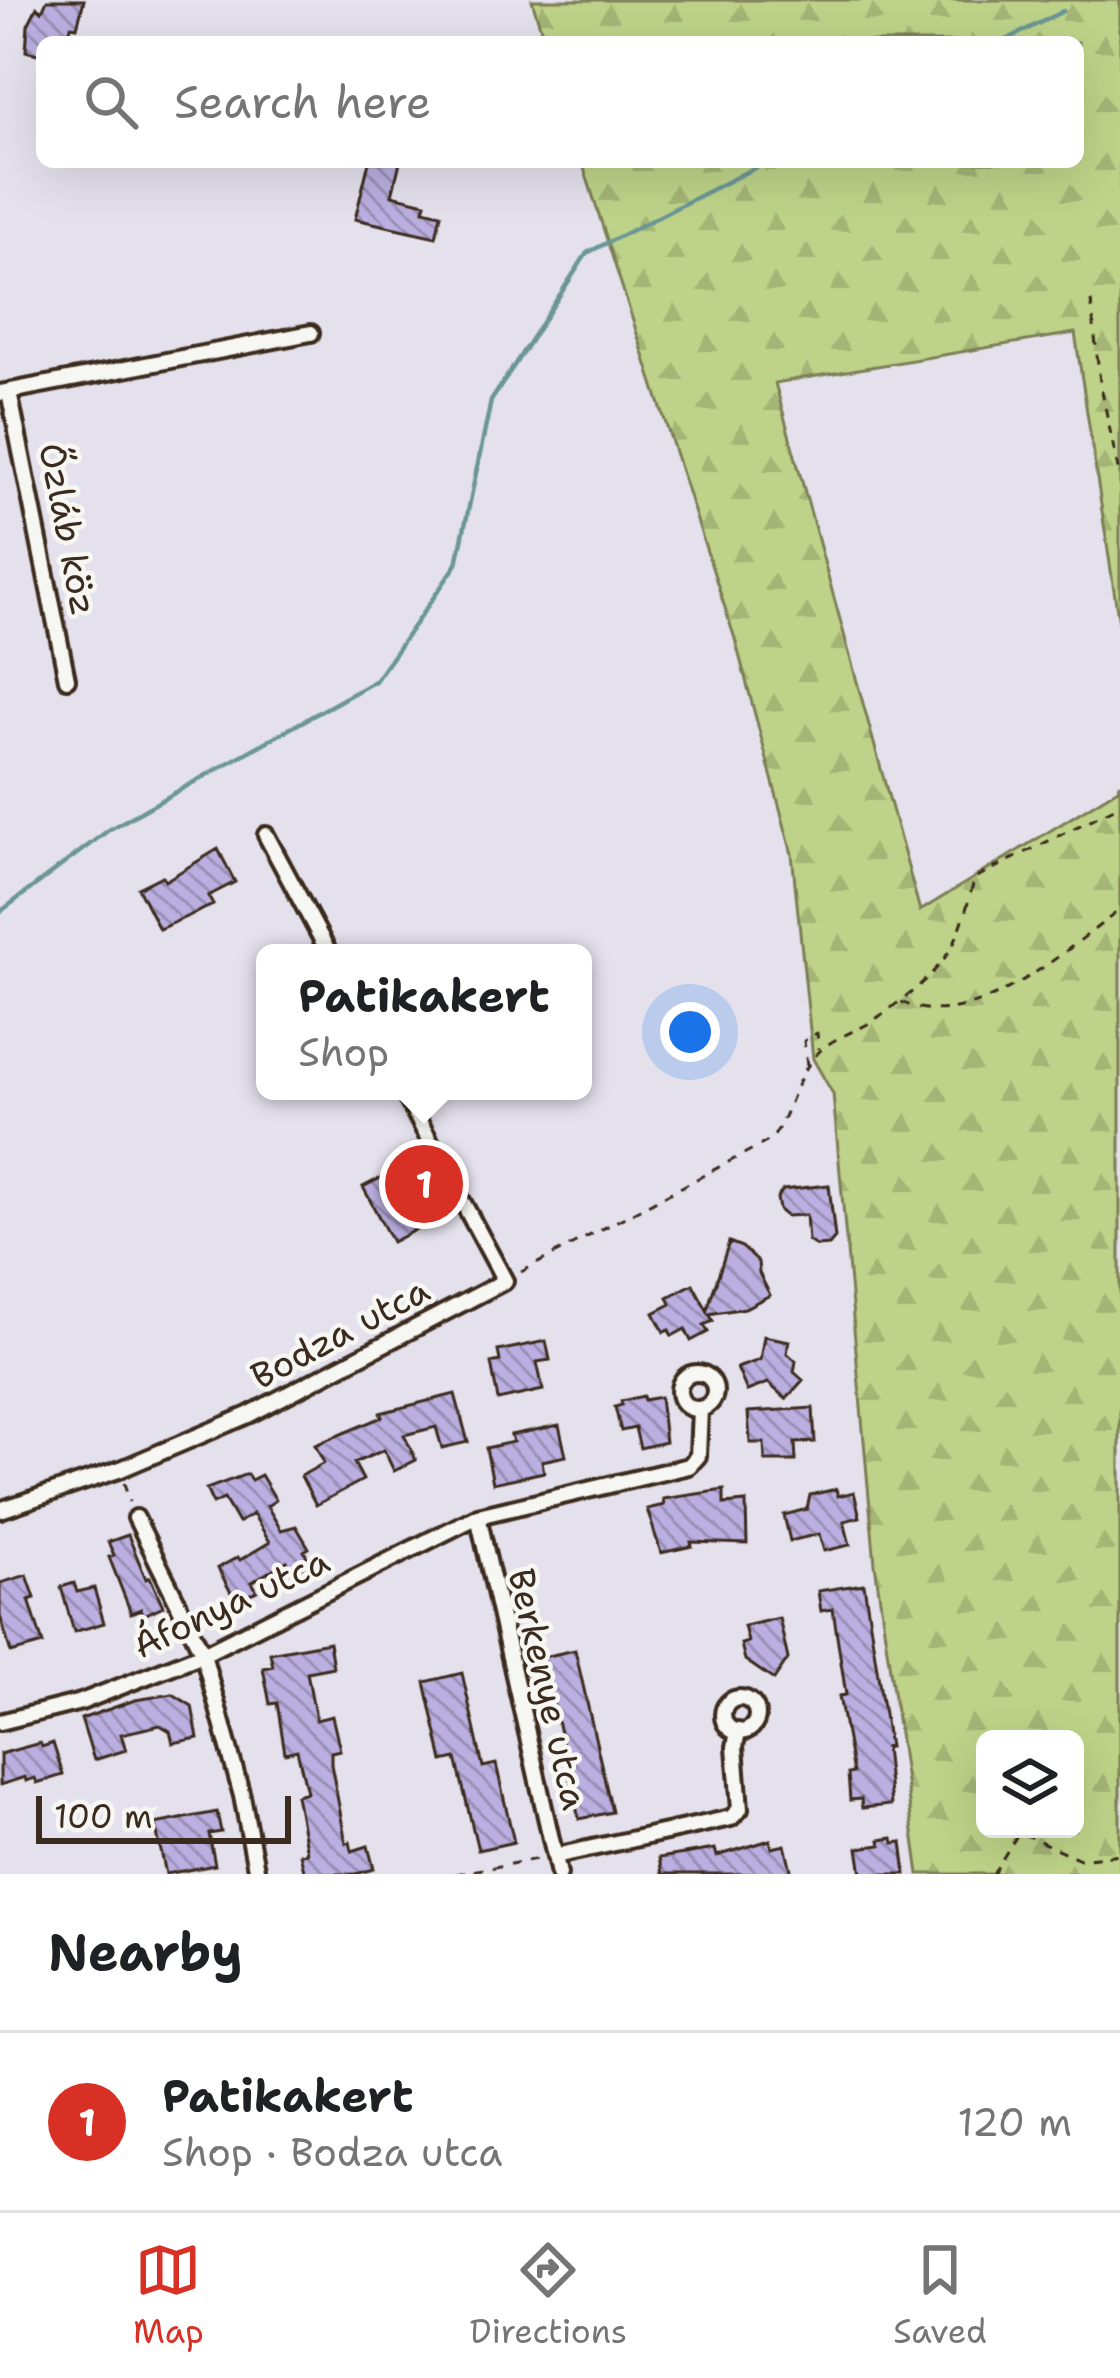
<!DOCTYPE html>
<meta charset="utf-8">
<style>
body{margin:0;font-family:"Shantell Sans",sans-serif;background:#f6f6f6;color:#202124}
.controls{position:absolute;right:36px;bottom:36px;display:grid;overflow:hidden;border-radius:18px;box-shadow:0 12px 48px #0002}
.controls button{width:108px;height:108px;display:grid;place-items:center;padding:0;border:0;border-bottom:3px solid #e0e0e0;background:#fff;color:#202124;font:60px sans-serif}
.scale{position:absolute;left:36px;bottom:30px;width:255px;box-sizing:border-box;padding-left:12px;border:6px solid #3b2a1e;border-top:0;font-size:33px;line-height:42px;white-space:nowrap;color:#3b2a1e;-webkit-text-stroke:9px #f6f6f2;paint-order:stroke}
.you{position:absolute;left:690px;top:1032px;width:42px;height:42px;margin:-30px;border:9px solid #fff;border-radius:50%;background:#1a73e8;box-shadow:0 0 0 18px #1a73e833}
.badge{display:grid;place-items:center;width:78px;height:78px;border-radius:50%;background:#d93025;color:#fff;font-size:39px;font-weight:700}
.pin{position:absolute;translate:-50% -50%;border:6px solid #fff;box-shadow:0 3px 12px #0006}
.popup{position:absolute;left:256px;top:944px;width:336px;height:156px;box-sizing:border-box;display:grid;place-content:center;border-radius:18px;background:#fff;filter:drop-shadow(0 3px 9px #0005);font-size:39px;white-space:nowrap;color:#757577}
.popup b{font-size:45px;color:#202124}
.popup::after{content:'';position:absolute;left:50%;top:100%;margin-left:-24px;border:24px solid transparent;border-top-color:#fff}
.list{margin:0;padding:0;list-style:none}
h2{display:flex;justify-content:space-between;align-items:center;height:156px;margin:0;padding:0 48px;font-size:51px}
h2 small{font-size:39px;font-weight:400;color:#757577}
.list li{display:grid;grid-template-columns:78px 1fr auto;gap:36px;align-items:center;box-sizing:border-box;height:180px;padding:0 48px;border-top:3px solid #e0e0e0}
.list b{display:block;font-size:45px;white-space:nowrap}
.list p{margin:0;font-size:39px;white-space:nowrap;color:#757577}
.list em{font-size:39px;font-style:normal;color:#757577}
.icon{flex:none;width:66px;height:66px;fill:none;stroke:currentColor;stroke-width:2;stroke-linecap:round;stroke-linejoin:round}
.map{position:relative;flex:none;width:1120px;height:1874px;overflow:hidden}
.search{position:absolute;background:#fff;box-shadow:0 12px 48px #0002;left:36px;right:36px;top:36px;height:132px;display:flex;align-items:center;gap:30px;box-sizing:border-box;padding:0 42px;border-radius:18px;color:#757577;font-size:45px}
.sheet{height:336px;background:#fff}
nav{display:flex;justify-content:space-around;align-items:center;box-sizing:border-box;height:168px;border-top:3px solid #e0e0e0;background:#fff;font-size:33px;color:#757577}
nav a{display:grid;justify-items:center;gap:6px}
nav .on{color:#d93025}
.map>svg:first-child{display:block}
</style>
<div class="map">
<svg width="1120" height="1874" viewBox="0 0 1120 1874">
<defs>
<pattern id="forest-firs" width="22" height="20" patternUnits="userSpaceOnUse" patternTransform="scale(3)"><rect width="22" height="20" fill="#bed389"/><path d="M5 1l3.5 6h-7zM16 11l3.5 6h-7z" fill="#a4b576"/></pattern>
<pattern id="building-back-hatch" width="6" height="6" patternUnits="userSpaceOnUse" patternTransform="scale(3)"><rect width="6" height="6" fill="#baafe0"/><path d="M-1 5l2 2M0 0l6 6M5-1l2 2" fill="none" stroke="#988fb5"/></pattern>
</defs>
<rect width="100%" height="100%" fill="#e4e1ed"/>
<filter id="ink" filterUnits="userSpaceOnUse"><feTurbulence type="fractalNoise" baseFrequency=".00833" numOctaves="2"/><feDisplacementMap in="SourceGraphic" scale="24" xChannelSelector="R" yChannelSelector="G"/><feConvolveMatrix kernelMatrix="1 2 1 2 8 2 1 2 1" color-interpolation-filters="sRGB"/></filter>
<g filter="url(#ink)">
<path fill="url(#forest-firs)" stroke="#7c7e54" stroke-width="3" fill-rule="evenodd" d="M532,0H1120V630L1075,333L775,383L920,911L1118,789L1120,783V1874H919L875,1564L833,1094L813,1059L792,854L735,639L582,162H1078V42H545ZM985,1739H1075V1829H985Z"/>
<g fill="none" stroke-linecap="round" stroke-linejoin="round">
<path stroke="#6c9695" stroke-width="4.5" d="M1002,42L1063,11
M0,912L110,829L375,681L457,564L491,401L587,253L766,162"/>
</g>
<path fill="url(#building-back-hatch)" stroke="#3b2a1e" stroke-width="3" d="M47,0H84L77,27L71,26L67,42H42V55L26,51L28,25L37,7L42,11Z
M369,162H400L392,195L426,203L424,210L441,214L436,237L355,219Z
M218,849L235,882L208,896L213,905L159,929L138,888L162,876L165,881Z
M398,1169L430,1222L392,1242L363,1187Z
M829,1185L835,1238L829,1245L816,1246L808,1241L806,1215L786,1216L779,1210L777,1198L783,1190Z
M729,1242L742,1247L758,1262L759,1273L770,1295L745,1308L709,1314L713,1321L704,1325L708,1332L691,1341L685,1329L672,1336L669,1330L664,1332L654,1313L671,1304L668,1297L693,1284L707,1310Z
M764,1336L789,1341L787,1353L796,1361L794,1372L803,1380L786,1399L768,1383L747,1391L737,1368L760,1360Z
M546,1341L550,1360L537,1362L543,1390L498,1400L491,1363L500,1361L498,1351Z
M455,1394L468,1442L442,1448L436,1427L404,1435L416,1460L394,1471L384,1450L354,1463L363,1480L316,1505L301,1476L324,1463L315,1445L382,1417L380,1413Z
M643,1396L644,1400L660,1397L665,1442L640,1448L635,1428L621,1431L615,1407L622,1405L621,1401Z
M813,1408L815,1442L795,1443L796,1461H765L764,1443H750L748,1412Z
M559,1425L566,1456L542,1461L544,1472L493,1483L486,1448L513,1442L511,1435Z
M247,1474L251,1480L261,1475L276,1500L267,1506L281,1530L296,1526L309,1548L304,1551L310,1562L292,1572L287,1561L252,1582L257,1591L236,1602L218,1568L238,1557L240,1560L270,1542L253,1514L238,1523L224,1499L213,1504L206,1489Z
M836,1489L838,1496L854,1492L860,1517L844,1521L850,1545L824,1551L819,1534L790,1541L784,1515L807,1509L810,1495Z
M724,1490V1504L746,1502L747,1544L691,1542L692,1546L661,1553L647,1509L664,1505L663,1499Z
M128,1535L146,1579L150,1577L163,1606L144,1615L141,1609L131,1613L109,1557L114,1555L108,1542Z
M27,1575L35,1598L29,1600L43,1644L11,1653L0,1616V1583Z
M74,1583L77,1592L94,1588L104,1623L74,1632L61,1587Z
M864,1584L889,1747H885L891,1805L862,1808L861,1799L850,1800L848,1774L853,1773L839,1696L846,1695L833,1609L821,1611L818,1591Z
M779,1618L788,1659L774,1680L745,1660L741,1644L748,1642L744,1626Z
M329,1642L333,1667L307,1672L316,1720L332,1716L340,1750L331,1752V1764L346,1843L350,1842L352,1851L368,1846L374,1869L356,1874H305L300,1854L307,1853L296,1795L307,1792L297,1750L285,1753L277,1703L270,1704L263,1668L273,1666L270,1653Z
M575,1650L612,1812L579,1819L543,1657Z
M462,1673L483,1767L496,1764L514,1842L478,1850L456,1758L443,1761L425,1682Z
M173,1694L192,1706L198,1738L173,1743L170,1731L160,1725L121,1734L126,1750L94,1760L81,1719L135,1700Z
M40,1743L42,1747L53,1743L63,1775L37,1783L35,1778L26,1781L25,1777L0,1785V1754Z
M217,1812L221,1832L209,1834L215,1865L166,1874L155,1824Z
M893,1838L894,1843L902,1842L906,1874H862L858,1848L881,1845L880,1840Z
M770,1840L772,1848L785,1845L792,1874H662L659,1858L715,1849L717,1856Z"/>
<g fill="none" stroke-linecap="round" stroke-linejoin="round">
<defs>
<path id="street" d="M9,392L67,679
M0,393L311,333
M266,835L329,953
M679 1391a18 18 0 1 1 36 0a18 18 0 1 1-36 0Z
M0,1510L121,1469L248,1415L505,1281L403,1091
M478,1516L559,1874
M136,1518L203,1654L242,1796L257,1874
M723 1715a17 17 0 1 1 34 0a17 17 0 1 1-34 0Z
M0,1722L81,1702L203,1654L478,1516L689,1466L698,1456L700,1409
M555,1856L731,1818L740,1809L735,1747L738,1731"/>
</defs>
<use href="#street" stroke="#3b2a1e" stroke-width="22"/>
<path stroke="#3b2a1e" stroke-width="3" stroke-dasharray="9 9" stroke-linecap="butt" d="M1091,301L1100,382L1120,479
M901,1002C973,1036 1065,950 1120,910
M807,1065L804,1041L817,1033L819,1049
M521,1272L772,1139C791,1111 795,1074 821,1050C837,1035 860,1031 877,1018C903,1000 935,976 951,948C963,928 968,900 975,878L1120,805
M124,1483L129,1502
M456,1874L537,1859
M993,1874L1019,1832L1080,1859L1120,1854"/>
<use href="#street" stroke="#f6f6f2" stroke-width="14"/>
</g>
</g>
<g text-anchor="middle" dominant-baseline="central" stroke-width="9" stroke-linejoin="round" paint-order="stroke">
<g font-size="36" fill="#3b2a1e" stroke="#f6f6f2">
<text transform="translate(68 529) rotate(79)">Őzláb köz</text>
<text transform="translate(340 1333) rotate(-28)">Bodza utca</text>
<text transform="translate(231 1603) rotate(-25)">Áfonya utca</text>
<text transform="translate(548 1689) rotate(77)">Berkenye utca</text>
</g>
</g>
</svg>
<div class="controls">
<button><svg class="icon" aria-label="layers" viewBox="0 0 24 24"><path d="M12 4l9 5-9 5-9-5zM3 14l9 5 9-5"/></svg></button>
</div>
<div class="scale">100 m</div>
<div class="you"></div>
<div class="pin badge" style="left:424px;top:1184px">1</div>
<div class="popup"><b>Patikakert</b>Shop</div>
<div class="search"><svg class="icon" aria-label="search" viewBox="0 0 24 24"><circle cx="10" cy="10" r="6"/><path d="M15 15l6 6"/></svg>Search here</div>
</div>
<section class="sheet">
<h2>Nearby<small></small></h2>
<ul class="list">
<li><span class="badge">1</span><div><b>Patikakert</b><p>Shop · Bodza utca</p></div><em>120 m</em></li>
</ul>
</section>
<nav>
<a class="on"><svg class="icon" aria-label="map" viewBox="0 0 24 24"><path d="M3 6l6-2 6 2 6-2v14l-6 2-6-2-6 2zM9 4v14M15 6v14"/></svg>Map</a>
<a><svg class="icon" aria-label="directions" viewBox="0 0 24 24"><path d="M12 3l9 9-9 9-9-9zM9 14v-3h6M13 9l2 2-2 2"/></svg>Directions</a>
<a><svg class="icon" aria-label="saved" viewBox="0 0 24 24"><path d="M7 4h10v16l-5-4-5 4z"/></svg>Saved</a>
</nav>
